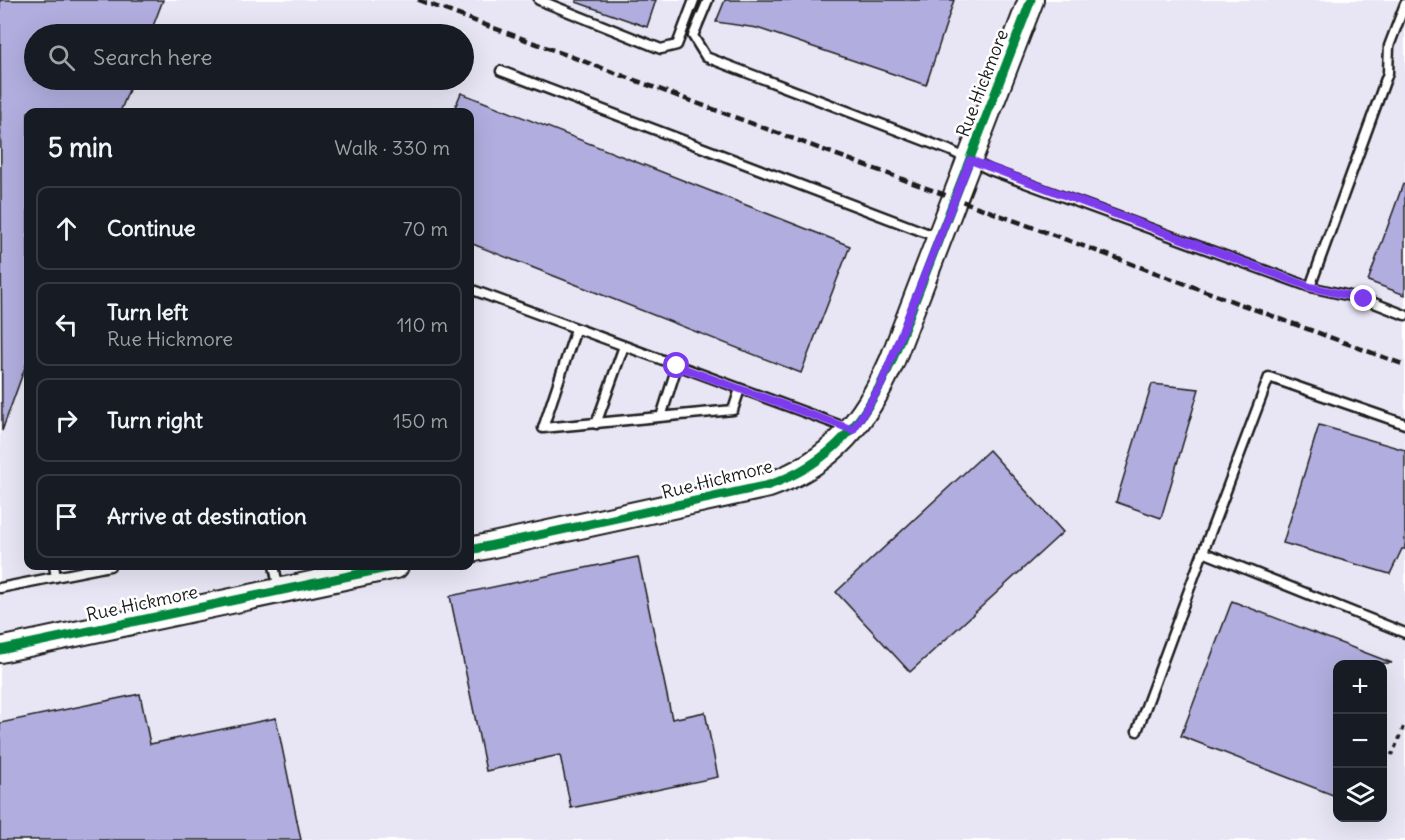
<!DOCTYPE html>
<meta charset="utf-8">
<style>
body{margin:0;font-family:Delius,sans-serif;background:#20242c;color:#f1f3f6}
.controls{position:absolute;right:18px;bottom:18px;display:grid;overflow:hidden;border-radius:12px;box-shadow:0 6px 24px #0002}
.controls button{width:54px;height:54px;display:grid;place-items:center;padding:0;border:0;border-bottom:2px solid #363941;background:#171b24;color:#f1f3f6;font:30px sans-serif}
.stop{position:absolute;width:18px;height:18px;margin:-14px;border:4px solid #7c3aed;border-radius:50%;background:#fff}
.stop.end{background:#7c3aed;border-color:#fff;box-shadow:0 2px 6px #0008}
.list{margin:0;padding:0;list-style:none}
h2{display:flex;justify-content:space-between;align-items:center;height:78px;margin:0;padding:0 24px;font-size:26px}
h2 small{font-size:20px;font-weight:400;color:#9ea1a6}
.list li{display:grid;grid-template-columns:39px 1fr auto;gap:18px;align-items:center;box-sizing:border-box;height:84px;margin:0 12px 12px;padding:0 12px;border:2px solid #363941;border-radius:12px}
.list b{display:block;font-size:22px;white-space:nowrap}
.list p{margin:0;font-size:20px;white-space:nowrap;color:#9ea1a6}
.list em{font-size:20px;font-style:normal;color:#9ea1a6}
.icon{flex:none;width:33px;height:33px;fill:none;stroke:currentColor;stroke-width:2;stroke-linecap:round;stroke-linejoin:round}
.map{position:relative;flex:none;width:1405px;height:840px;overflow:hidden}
.search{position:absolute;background:#171b24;box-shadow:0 6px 24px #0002;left:24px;top:24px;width:450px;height:66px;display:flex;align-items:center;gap:15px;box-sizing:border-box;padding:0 21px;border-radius:33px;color:#9ea1a6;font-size:22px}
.panel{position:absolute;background:#171b24;box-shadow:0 6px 24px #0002;left:24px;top:108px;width:450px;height:462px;border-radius:12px}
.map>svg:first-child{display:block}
</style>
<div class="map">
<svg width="1405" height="840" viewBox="0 0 1405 840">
<rect width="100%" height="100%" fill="#fff"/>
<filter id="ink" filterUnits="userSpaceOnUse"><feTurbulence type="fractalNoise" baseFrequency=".0167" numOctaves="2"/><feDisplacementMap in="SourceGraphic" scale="12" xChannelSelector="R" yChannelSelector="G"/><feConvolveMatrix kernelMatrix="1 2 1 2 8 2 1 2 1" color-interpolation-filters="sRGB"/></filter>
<g filter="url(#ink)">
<path fill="#e8e6f5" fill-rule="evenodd" d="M0,0H1405V840H0ZM34,34H464V80H34ZM28,112H470V566H28ZM1338,664H1382V818H1338Z"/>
<path fill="#b1adde" stroke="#1c1c1c" stroke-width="1.5" d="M0,0H163L150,34H34V80H133L120,112H28V359L2,431Z
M576,0H656L647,27L576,2Z
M725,0H954L926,85L757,28L716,22Z
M461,93L850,246L801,373L470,243V112H453Z
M1403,184H1405V295L1368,281Z
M1152,384L1199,389L1161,518L1116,502Z
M1319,425L1405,450V549H1402L1390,574L1283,543Z
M989,450L1063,532L910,672L836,592Z
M638,557L672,719L705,712L718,777L571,808L560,755L486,771L450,596Z
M1232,601L1392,663L1338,664V797L1181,736Z
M140,694L150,744L276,718L301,840H0V723Z"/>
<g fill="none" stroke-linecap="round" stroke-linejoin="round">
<defs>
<path id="lane" d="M539,0L661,49L677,45L694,0
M708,0L693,36L706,57L949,150L990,170L1310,287L1364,299L1405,315
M501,71L937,237
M1310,287L1388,73L1389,46L1405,4
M470,289L850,429
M576,329L543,428L733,410L740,389
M661,417L677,366
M596,424L624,346
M1405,424L1269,377L1203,552L1405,633
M54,566L56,577
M274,566L279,590
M0,588L110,566
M1137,731L1203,552"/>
<path id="secondary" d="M470,550L769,485C832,463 866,420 892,361L1031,0
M0,650L396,566"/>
</defs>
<use href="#lane" stroke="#1c1c1c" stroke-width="13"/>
<use href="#secondary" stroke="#1c1c1c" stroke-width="28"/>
<path stroke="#1c1c1c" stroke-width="3" stroke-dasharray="4.5 4.5" stroke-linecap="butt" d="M1382,750L1393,754L1405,723"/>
<use href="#lane" stroke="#fff" stroke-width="8"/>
<use href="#secondary" stroke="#fff" stroke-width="24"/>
<path stroke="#1c1c1c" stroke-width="4.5" stroke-dasharray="9 4.5" stroke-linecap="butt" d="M418,0L1405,365"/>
<defs>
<path id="cycleway" d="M470,550L769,485C832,463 866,420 892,361L1031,0
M0,650L396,566"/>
</defs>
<use href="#cycleway" stroke="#fff" stroke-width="13"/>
<use href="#cycleway" stroke="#00873e" stroke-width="9"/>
</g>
</g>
<g fill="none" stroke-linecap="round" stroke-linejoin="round" filter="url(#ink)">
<path stroke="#7c3aed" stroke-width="8" d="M677,366L853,430L881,385L970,160L1310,287L1364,299"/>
</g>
<g text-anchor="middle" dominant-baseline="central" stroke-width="5" stroke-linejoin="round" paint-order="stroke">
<g font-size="18" fill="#1c1c1c" stroke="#fff">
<text transform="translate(982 83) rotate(-69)">Rue Hickmore</text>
<text transform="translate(717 479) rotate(-14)">Rue Hickmore</text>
<text transform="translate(142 603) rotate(-12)">Rue Hickmore</text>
</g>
</g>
</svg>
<div class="controls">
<button>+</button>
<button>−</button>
<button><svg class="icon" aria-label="layers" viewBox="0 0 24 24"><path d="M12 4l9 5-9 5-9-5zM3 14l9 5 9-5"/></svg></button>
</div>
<div class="stop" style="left:677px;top:366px"></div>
<div class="stop end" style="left:1364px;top:299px"></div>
<div class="search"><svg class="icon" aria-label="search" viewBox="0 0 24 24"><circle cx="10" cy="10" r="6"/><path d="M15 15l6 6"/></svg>Search here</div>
<section class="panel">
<h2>5 min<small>Walk · 330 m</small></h2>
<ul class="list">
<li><svg class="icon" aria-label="ahead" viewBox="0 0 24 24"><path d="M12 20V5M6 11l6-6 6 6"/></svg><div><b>Continue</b></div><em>70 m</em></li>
<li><svg class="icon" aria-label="left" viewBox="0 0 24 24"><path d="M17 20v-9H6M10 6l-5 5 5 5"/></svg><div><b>Turn left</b><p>Rue Hickmore</p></div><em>110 m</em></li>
<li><svg class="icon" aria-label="right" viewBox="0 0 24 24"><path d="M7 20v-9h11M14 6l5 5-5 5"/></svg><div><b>Turn right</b></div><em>150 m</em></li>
<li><svg class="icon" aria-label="arrive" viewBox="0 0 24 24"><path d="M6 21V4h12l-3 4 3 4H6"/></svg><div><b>Arrive at destination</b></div></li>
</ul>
</section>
</div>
